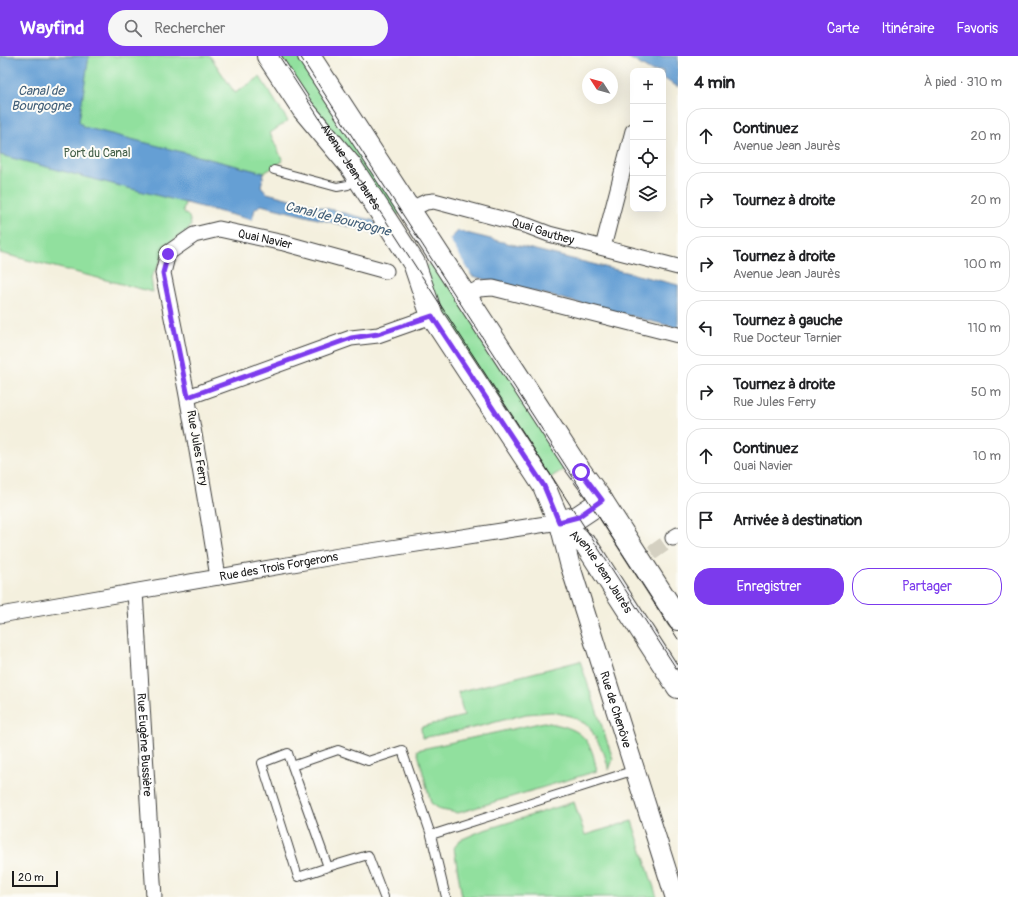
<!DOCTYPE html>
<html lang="fr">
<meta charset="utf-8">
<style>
body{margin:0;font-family:Pangolin,sans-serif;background:#f6f6f6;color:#202124}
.controls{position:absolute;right:12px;top:12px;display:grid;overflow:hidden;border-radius:8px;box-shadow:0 4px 16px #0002}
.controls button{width:36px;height:36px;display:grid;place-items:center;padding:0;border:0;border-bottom:1px solid #e0e0e0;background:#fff;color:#202124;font:20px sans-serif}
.compass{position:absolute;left:582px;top:12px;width:36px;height:36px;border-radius:50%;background:#fff;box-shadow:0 4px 16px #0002;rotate:306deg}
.scale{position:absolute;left:12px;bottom:10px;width:46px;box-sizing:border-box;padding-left:4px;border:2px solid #1c1c1c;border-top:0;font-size:11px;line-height:14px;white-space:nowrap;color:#1c1c1c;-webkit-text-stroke:3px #fdfcf7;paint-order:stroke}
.stop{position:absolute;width:12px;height:12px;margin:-9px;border:3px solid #7c3aed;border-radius:50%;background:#fff}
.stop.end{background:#7c3aed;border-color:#fff;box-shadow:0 1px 4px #0008}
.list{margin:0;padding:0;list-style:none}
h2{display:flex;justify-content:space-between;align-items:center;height:52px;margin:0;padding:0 16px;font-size:17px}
h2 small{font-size:13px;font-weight:400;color:#757577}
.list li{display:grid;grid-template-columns:26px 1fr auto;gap:12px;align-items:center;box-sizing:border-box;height:56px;margin:0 8px 8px;padding:0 8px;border:1px solid #e0e0e0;border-radius:16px}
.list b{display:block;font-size:15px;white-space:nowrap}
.list p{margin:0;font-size:13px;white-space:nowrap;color:#757577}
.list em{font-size:13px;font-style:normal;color:#757577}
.actions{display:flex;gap:8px;padding:12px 16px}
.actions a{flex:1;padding:9px 0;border:1px solid #7c3aed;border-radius:16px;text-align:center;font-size:14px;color:#7c3aed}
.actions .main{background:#7c3aed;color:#fff}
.icon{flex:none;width:22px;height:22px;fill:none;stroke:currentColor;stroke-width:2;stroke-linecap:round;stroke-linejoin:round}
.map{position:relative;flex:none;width:678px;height:841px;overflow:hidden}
header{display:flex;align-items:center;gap:24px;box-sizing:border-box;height:56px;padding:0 20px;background:#7c3aed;color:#fff}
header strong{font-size:19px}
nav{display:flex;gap:22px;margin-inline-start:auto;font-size:14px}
.search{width:280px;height:36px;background:#f6f6f6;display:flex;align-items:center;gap:10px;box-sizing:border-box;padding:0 14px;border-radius:22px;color:#757577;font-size:15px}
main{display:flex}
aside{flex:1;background:#fff}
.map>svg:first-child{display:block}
</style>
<header>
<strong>Wayfind</strong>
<div class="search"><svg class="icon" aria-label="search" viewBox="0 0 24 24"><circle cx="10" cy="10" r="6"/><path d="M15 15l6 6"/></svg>Rechercher</div>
<nav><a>Carte</a><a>Itinéraire</a><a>Favoris</a></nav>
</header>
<main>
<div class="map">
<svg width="678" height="841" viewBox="0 0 678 841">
<rect width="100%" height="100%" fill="#fdfcf7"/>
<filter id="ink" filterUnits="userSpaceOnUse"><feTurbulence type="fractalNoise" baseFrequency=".025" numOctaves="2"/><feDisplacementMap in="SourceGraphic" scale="8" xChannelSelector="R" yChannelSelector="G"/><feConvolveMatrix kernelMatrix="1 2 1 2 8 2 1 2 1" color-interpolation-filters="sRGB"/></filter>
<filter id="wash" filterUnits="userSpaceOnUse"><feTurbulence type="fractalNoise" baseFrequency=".012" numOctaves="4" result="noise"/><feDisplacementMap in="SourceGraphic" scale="16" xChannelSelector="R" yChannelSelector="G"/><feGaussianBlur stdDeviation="0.9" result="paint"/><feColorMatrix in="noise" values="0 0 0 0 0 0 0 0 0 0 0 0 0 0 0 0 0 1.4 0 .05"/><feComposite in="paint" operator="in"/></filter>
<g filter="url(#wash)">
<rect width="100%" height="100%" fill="#f4f0de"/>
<path fill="#91e09e" stroke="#567e5d" d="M0,0H210L235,37L260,21L288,65L270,77L283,105L264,117L196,100L183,155L189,161L191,169L189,173L173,185L151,221L153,236L0,197Z
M275,0H303L404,154L391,164Z
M435,204L569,410L548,423L434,246L422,213Z
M580,605L613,703L609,714L604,697L589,670L571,660L552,656L526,658L477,671L422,682L421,671L464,660L458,636Z
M544,666C564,670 582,672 591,693C594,699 595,708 597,715L458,757L441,754L431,747L417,694Z
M574,746L585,779L632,765L657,841H462L454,792L460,784L481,775Z"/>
<path fill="#659fd4" stroke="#405e78" d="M0,0H89L79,65L84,71L264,117L261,130L267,137L449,184L458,175L678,229V272L472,220L457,197L261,149L255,153L252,164L0,99Z
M626,0H678V31L663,22V15H651Z"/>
<path fill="#f4f0de" d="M373,162L448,181L471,218L468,217L455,199L385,182Z"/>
</g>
<g filter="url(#ink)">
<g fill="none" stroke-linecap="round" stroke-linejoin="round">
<path stroke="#d4d0c1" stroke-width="15" stroke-dasharray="15 8" stroke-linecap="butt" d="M652,497L673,482"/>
<defs>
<path id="service" d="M274,114L337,131L348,129L358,122
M292,710L288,697L262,707L298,821L328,811
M431,779L635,714
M384,841L368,799L328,811L292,710L338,694L368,705L402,694L431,779L446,841"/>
<g id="minor">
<path id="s1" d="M409,154L426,146L434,145L528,170L549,178L678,211"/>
<path d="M603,191L633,75"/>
<path d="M465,239L479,233L493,232L678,279"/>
<path d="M188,341L351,282L378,279L432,260"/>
<path d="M673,482L678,479"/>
<path id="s2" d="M218,521C202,419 184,318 163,217L168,197L194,179L219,173L284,187L386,215"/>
<path id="s3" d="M135,536L154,841"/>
<path id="s4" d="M0,559L339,500L559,466"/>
</g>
<g id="tertiary">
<path id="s5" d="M559,466L570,509L675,841"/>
</g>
<g id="secondary">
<path id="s6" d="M268,0L303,53L350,109L414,207L432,260L544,430L559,466L587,490L678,631"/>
<path d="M309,0L575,408L602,445L678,563"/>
<path d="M559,466L578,461L602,445"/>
</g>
</defs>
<use href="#service" stroke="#3c3c39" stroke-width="10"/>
<use href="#minor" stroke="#3c3c39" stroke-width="17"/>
<use href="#tertiary" stroke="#3c3c39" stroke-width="21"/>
<use href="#secondary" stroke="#3c3c39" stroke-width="24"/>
<use href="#service" stroke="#fff" stroke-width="8"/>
<use href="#minor" stroke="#fff" stroke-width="15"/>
<use href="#tertiary" stroke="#fff" stroke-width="19"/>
<use href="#secondary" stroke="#fff" stroke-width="22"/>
<g stroke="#1c1c1c" stroke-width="1">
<path id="s7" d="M279,0L678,615"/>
<path d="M300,0L678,583"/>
</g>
</g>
</g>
<g fill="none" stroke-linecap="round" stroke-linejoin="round" filter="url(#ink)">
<path stroke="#7c3aed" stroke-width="5" d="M168,198L163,217L188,341L351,282L378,278L432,260L544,430L559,466L578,461L602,444L581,416"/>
</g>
<g text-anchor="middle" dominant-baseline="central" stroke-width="4" stroke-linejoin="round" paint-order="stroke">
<g font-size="12" fill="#45614a" stroke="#fdfcf7">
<text x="97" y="97">Port du Canal</text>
</g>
<g font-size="12" fill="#1c1c1c" stroke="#fdfcf7">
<text stroke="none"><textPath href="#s7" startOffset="132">Avenue Jean Jaurès</textPath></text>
<text stroke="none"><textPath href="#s1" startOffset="140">Quai Gauthey</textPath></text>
<text stroke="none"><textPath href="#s2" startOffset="434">Quai Navier</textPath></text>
<text transform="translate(197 392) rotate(80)">Rue Jules Ferry</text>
<text stroke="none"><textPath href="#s4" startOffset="283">Rue des Trois Forgerons</textPath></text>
<text stroke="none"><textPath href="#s6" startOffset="618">Avenue Jean Jaurès</textPath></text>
<text stroke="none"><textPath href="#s5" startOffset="196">Rue de Chenôve</textPath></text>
<text stroke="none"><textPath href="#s3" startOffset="153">Rue Eugène Bussière</textPath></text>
</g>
<g font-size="13" font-style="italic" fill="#405e78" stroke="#fdfcf7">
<text x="41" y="35">Canal de<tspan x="41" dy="15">Bourgogne</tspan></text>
<text transform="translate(338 163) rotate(14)">Canal de Bourgogne</text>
</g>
</g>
</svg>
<div class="controls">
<button>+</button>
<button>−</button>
<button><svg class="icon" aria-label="locate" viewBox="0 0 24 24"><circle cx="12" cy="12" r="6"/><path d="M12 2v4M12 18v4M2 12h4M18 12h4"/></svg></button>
<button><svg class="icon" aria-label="layers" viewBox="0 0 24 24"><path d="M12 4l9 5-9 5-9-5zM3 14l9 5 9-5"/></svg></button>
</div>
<svg class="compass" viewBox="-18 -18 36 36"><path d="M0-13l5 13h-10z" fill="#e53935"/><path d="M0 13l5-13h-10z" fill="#757577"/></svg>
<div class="scale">20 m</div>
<div class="stop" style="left:581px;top:416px"></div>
<div class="stop end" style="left:168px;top:198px"></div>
</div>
<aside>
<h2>4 min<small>À pied · 310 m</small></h2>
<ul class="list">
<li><svg class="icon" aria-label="ahead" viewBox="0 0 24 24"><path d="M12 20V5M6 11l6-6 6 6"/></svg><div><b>Continuez</b><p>Avenue Jean Jaurès</p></div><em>20 m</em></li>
<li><svg class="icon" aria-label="right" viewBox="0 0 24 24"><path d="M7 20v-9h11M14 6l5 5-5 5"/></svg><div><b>Tournez à droite</b></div><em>20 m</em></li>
<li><svg class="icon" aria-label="right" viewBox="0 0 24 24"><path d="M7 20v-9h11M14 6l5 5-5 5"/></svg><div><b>Tournez à droite</b><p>Avenue Jean Jaurès</p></div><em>100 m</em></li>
<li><svg class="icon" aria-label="left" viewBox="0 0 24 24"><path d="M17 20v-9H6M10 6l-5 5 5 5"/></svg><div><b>Tournez à gauche</b><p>Rue Docteur Tarnier</p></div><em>110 m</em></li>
<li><svg class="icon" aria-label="right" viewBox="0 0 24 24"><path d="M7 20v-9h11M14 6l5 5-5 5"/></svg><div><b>Tournez à droite</b><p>Rue Jules Ferry</p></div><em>50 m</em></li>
<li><svg class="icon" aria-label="ahead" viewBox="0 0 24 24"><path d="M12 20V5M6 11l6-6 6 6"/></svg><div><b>Continuez</b><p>Quai Navier</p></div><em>10 m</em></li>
<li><svg class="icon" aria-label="arrive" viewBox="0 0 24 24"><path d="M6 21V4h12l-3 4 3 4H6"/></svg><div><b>Arrivée à destination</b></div></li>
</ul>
<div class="actions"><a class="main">Enregistrer</a><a>Partager</a></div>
</aside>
</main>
